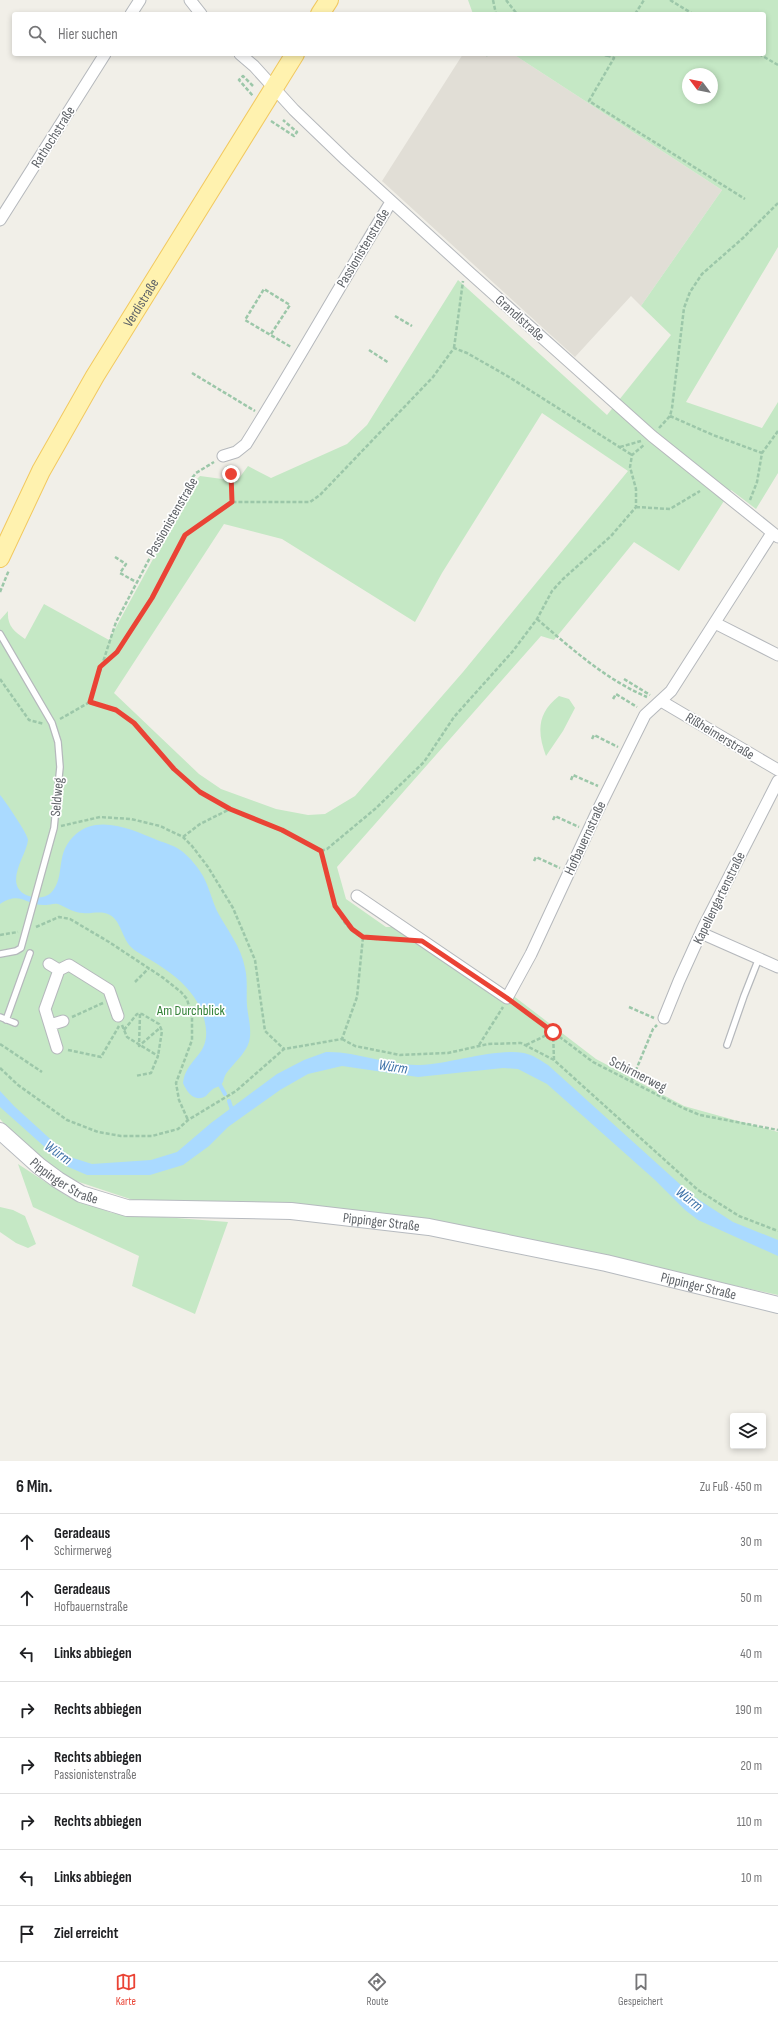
<!DOCTYPE html>
<html lang="de">
<meta charset="utf-8">
<style>
body{margin:0;font-family:"Sofia Sans Condensed",sans-serif;background:#f6f6f6;color:#202124}
.controls{position:absolute;right:12px;bottom:12px;display:grid;overflow:hidden;border-radius:4px;box-shadow:0 2px 6px #0003}
.controls button{width:36px;height:36px;display:grid;place-items:center;padding:0;border:0;border-bottom:1px solid #e0e0e0;background:#fff;color:#202124;font:20px sans-serif}
.compass{position:absolute;left:682px;top:68px;width:36px;height:36px;border-radius:50%;background:#fff;box-shadow:0 2px 6px #0003;rotate:302deg}
.stop{position:absolute;width:12px;height:12px;margin:-9px;border:3px solid #ea4335;border-radius:50%;background:#fff}
.stop.end{background:#ea4335;border-color:#fff;box-shadow:0 1px 4px #0008}
.list{margin:0;padding:0;list-style:none}
h2{display:flex;justify-content:space-between;align-items:center;height:52px;margin:0;padding:0 16px;font-size:17px}
h2 small{font-size:13px;font-weight:400;color:#757577}
.list li{display:grid;grid-template-columns:26px 1fr auto;gap:12px;align-items:center;box-sizing:border-box;height:56px;padding:0 16px;border-top:1px solid #e0e0e0}
.list b{display:block;font-size:15px;white-space:nowrap}
.list p{margin:0;font-size:13px;white-space:nowrap;color:#757577}
.list em{font-size:13px;font-style:normal;color:#757577}
.icon{flex:none;width:22px;height:22px;fill:none;stroke:currentColor;stroke-width:2;stroke-linecap:round;stroke-linejoin:round}
.map{position:relative;flex:none;width:778px;height:1461px;overflow:hidden}
.search{position:absolute;background:#fff;box-shadow:0 2px 6px #0003;left:12px;right:12px;top:12px;height:44px;display:flex;align-items:center;gap:10px;box-sizing:border-box;padding:0 14px;border-radius:4px;color:#757577;font-size:15px}
.sheet{height:500px;background:#fff}
nav{display:flex;justify-content:space-around;align-items:center;box-sizing:border-box;height:56px;border-top:1px solid #e0e0e0;background:#fff;font-size:11px;color:#757577}
nav a{display:grid;justify-items:center;gap:2px}
nav .on{color:#ea4335}
.map>svg:first-child{display:block}
</style>
<div class="map">
<svg width="778" height="1461" viewBox="0 0 778 1461">
<rect width="100%" height="100%" fill="#f1efe8"/>
<path fill="#e1ded6" d="M463,54H513L722,190L641,306L631,296L575,357L382,181Z"/>
<path fill="#c5e8c5" fill-rule="evenodd" d="M468,0H778V247L686,402L762,428L778,402V473L756,509L731,490L679,571L634,542L554,640L541,636L337,867L346,899L386,927H413L511,994L596,1059L684,1106L778,1132V1295L499,1234L423,1219L302,1204L133,1200L73,1180L58,1171L18,1139L0,1119V620L8,611C7,626 14,631 25,639L44,604L109,640L196,480L200,476L237,481L248,466L271,478L347,444L367,425L458,280L607,415L671,335L641,306L722,190L513,54H764V14H473ZM688,74H712V98H688ZM542,413L628,471L463,672L355,796L325,814L308,815L276,809L221,789L199,774L114,693L224,524L282,539L415,622L442,573Z
M559,696L569,699L575,708L563,731L546,756C537,732 537,713 559,696Z
M18,1164L67,1196L112,1213L228,1222L195,1314L132,1286L139,1256L33,1207Z
M0,1207L13,1210L25,1216L36,1244L28,1248L16,1243L0,1232Z"/>
<path fill="#aadaff" d="M0,795C4,799 29,836 28,840C27,855 3,883 26,895C35,899 48,899 54,889C65,873 55,852 76,834C98,814 134,830 157,840C165,843 176,846 183,852C190,858 198,867 203,876C209,887 212,900 217,911C227,930 241,946 245,968C248,981 246,993 247,1006C248,1016 251,1026 250,1037C249,1050 236,1061 228,1071C225,1074 224,1078 223,1082C220,1087 216,1087 213,1089C210,1091 208,1094 206,1096C194,1103 187,1092 183,1083C186,1057 212,1056 205,1023C200,995 177,976 154,962C147,957 137,953 131,947C122,938 121,921 110,915C101,910 92,914 83,913C74,913 66,907 58,904C53,903 50,905 46,905C26,906 21,890 0,904Z
M326,1052C357,1051 388,1066 420,1065C450,1064 495,1048 524,1053C533,1055 540,1060 548,1065L693,1196L733,1222L778,1240V1256L698,1220L685,1210L655,1180L547,1084L518,1069L503,1068L418,1077L342,1066L308,1074L280,1090L228,1127L209,1146L183,1165L150,1175H87L66,1166L0,1107V1091L14,1106L70,1157L92,1164L151,1160L177,1152L211,1123L277,1074L304,1060Z"/>
<g fill="none" stroke-linecap="round" stroke-linejoin="round">
<path stroke="#aadaff" stroke-width="4" d="M220,1085L225,1094
M229,1101L233,1113"/>
<defs>
<path id="lane" d="M0,634L52,723L58,742L60,767L54,828L21,948L16,951L0,954
M0,1017L15,1023
M6,1020L30,953
M727,1045L744,996L759,958"/>
<path id="street" d="M190,0L201,14
M131,14L140,0
M240,54L254,66L294,110L346,160L470,273L652,436L778,537
M0,220L105,54
M223,456L236,452L246,444C296,364 342,282 391,202
M715,623L778,655
M661,701L778,770
M357,896L507,998L531,954L597,812L645,715L671,691L772,533
M701,933L778,967
M49,964L59,970L45,1009L57,1048
M59,970L69,965L109,990L118,1016
M664,1018L679,981L703,928L778,781
M50,1025L63,1021"/>
<g id="secondary">
<path id="s1" d="M0,1131L39,1166L58,1180L81,1194L127,1208L291,1211L429,1227L606,1263L778,1305"/>
</g>
<g id="primary">
<path d="M320,14L329,0"/>
<path id="s2" d="M0,558L41,471L95,376L295,54"/>
</g>
</defs>
<use href="#lane" stroke="#b5b8bc" stroke-width="8"/>
<use href="#street" stroke="#b5b8bc" stroke-width="13"/>
<use href="#secondary" stroke="#b6babf" stroke-width="18"/>
<use href="#primary" stroke="#f2c960" stroke-width="20"/>
<path stroke="#9cc7a9" stroke-width="2.5" stroke-dasharray="4 2" stroke-linecap="butt" d="M493,0L496,14
M506,0L517,14
M670,0L693,14
M635,14L644,0
M599,54L609,56
M610,54L609,56L614,58L589,101L745,199
M759,54L778,65
M486,56L487,54
M253,86L243,76L239,80L253,96
M271,121L294,136L297,132L283,120
M395,316L412,326
M271,334L290,305L264,289L245,320L291,347
M454,348L463,281
M369,350L389,363
M192,373L255,411
M670,416L713,435L762,453
M659,428L670,416L672,408L684,308L690,292L702,274L743,238L778,203
M620,447L641,441
M227,466L231,474L232,502
M750,500L757,482L762,453L778,431
M636,507L670,509L700,491
M115,557L126,564L120,573L136,582
M0,592L9,570
M537,619C572,649 605,679 647,697
M100,667L117,652L152,598L185,535L232,502H310L320,495L433,377L454,348L467,353L509,377L632,455
M0,679L29,720L44,724
M624,679L650,695
M613,699L616,694L637,707
M90,702L116,710L134,723L173,769L199,792L230,809L282,831L321,851C329,878 332,923 362,937C370,940 390,939 399,939
M60,719L90,702L116,622L192,478L196,473L214,462
M592,739L594,735L618,747
M571,780L573,775L598,786
M553,820L555,816L579,827
M61,826L100,817L131,819L160,826L183,837L192,846L208,867L233,908L255,960L265,1031L284,1049
M183,837L200,824L230,809
M321,851L327,849L375,809L424,762L454,717L513,651L537,619L552,591L563,579L611,536L636,507V489L630,467L632,455L645,444
M534,861L536,857L560,868
M36,927L59,917L70,919L109,942L162,977L181,992L187,999L192,1017V1040L176,1083L179,1100L188,1120
M0,935L18,932
M135,982L149,968
M516,1004L593,1062L683,1108L700,1115L778,1130
M629,1007L654,1018
M140,1014L139,1046L161,1027
M72,1017L103,1003
M122,1025L127,1037L158,1056L151,1073L135,1076
M124,1030L137,1014H142L159,1024L162,1031L158,1056
M342,1039L355,1046L400,1055L448,1053L488,1044L521,1043L554,1060L698,1190L739,1216L778,1231
M0,1044L42,1072
M479,1045L503,1007
M526,1045L553,1032L554,1060
M68,1050L101,1057L119,1026
M0,1068L18,1085L67,1120L98,1132L121,1136H152L178,1129L188,1120L236,1091L284,1049L342,1039L357,997L363,937
M631,1082L653,1029L657,1025"/>
<use href="#lane" stroke="#fff" stroke-width="5.5"/>
<use href="#street" stroke="#fff" stroke-width="11"/>
<use href="#secondary" stroke="#fff" stroke-width="16"/>
<use href="#primary" stroke="#fff2af" stroke-width="18"/>
</g>
<g fill="none" stroke-linecap="round" stroke-linejoin="round">
<path stroke="#ea4335" stroke-width="5" d="M231,474L232,502L185,535L152,598L117,652L100,667L90,702L116,710L134,723L174,769L200,792L230,809L282,830L321,851L335,906L352,929L363,937L422,941L507,998L553,1032"/>
</g>
<g text-anchor="middle" dominant-baseline="central" stroke-width="3.5" stroke-linejoin="round" paint-order="stroke">
<g font-size="14" fill="#5f6368" stroke="#fff">
<text transform="translate(53 137) rotate(-58)">Rathochstraße</text>
<text transform="translate(363 248) rotate(-59)">Passionistenstraße</text>
<text stroke="none"><textPath href="#s2" startOffset="292">Verdistraße</textPath></text>
<text transform="translate(520 318) rotate(42)">Grandlstraße</text>
<text transform="translate(172 517) rotate(-60)">Passionistenstraße</text>
<text transform="translate(720 736) rotate(31)">Rißheimerstraße</text>
<text transform="translate(57 797) rotate(-85)">Seldweg</text>
<text transform="translate(585 838) rotate(-65)">Hofbauernstraße</text>
<text transform="translate(719 898) rotate(-64)">Kapellengartenstraße</text>
<text transform="translate(638 1074) rotate(27)">Schirmerweg</text>
<text stroke="none"><textPath href="#s1" startOffset="82">Pippinger Straße</textPath></text>
<text stroke="none"><textPath href="#s1" startOffset="406">Pippinger Straße</textPath></text>
<text stroke="none"><textPath href="#s1" startOffset="730">Pippinger Straße</textPath></text>
</g>
<g font-size="14" fill="#348238" stroke="#fff">
<text x="191" y="1010">Am Durchblick</text>
</g>
<g font-size="15" font-style="italic" fill="#4174aa" stroke="#fff">
<text transform="translate(393 1067) rotate(9)">Würm</text>
<text transform="translate(58 1153) rotate(35)">Würm</text>
<text transform="translate(689 1199) rotate(38)">Würm</text>
</g>
</g>
</svg>
<div class="controls">
<button><svg class="icon" aria-label="layers" viewBox="0 0 24 24"><path d="M12 4l9 5-9 5-9-5zM3 14l9 5 9-5"/></svg></button>
</div>
<svg class="compass" viewBox="-18 -18 36 36"><path d="M0-13l5 13h-10z" fill="#e53935"/><path d="M0 13l5-13h-10z" fill="#757577"/></svg>
<div class="stop" style="left:553px;top:1032px"></div>
<div class="stop end" style="left:231px;top:474px"></div>
<div class="search"><svg class="icon" aria-label="search" viewBox="0 0 24 24"><circle cx="10" cy="10" r="6"/><path d="M15 15l6 6"/></svg>Hier suchen</div>
</div>
<section class="sheet">
<h2>6 Min.<small>Zu Fuß · 450 m</small></h2>
<ul class="list">
<li><svg class="icon" aria-label="ahead" viewBox="0 0 24 24"><path d="M12 20V5M6 11l6-6 6 6"/></svg><div><b>Geradeaus</b><p>Schirmerweg</p></div><em>30 m</em></li>
<li><svg class="icon" aria-label="ahead" viewBox="0 0 24 24"><path d="M12 20V5M6 11l6-6 6 6"/></svg><div><b>Geradeaus</b><p>Hofbauernstraße</p></div><em>50 m</em></li>
<li><svg class="icon" aria-label="left" viewBox="0 0 24 24"><path d="M17 20v-9H6M10 6l-5 5 5 5"/></svg><div><b>Links abbiegen</b></div><em>40 m</em></li>
<li><svg class="icon" aria-label="right" viewBox="0 0 24 24"><path d="M7 20v-9h11M14 6l5 5-5 5"/></svg><div><b>Rechts abbiegen</b></div><em>190 m</em></li>
<li><svg class="icon" aria-label="right" viewBox="0 0 24 24"><path d="M7 20v-9h11M14 6l5 5-5 5"/></svg><div><b>Rechts abbiegen</b><p>Passionistenstraße</p></div><em>20 m</em></li>
<li><svg class="icon" aria-label="right" viewBox="0 0 24 24"><path d="M7 20v-9h11M14 6l5 5-5 5"/></svg><div><b>Rechts abbiegen</b></div><em>110 m</em></li>
<li><svg class="icon" aria-label="left" viewBox="0 0 24 24"><path d="M17 20v-9H6M10 6l-5 5 5 5"/></svg><div><b>Links abbiegen</b></div><em>10 m</em></li>
<li><svg class="icon" aria-label="arrive" viewBox="0 0 24 24"><path d="M6 21V4h12l-3 4 3 4H6"/></svg><div><b>Ziel erreicht</b></div></li>
</ul>
</section>
<nav>
<a class="on"><svg class="icon" aria-label="map" viewBox="0 0 24 24"><path d="M3 6l6-2 6 2 6-2v14l-6 2-6-2-6 2zM9 4v14M15 6v14"/></svg>Karte</a>
<a><svg class="icon" aria-label="directions" viewBox="0 0 24 24"><path d="M12 3l9 9-9 9-9-9zM9 14v-3h6M13 9l2 2-2 2"/></svg>Route</a>
<a><svg class="icon" aria-label="saved" viewBox="0 0 24 24"><path d="M7 4h10v16l-5-4-5 4z"/></svg>Gespeichert</a>
</nav>
